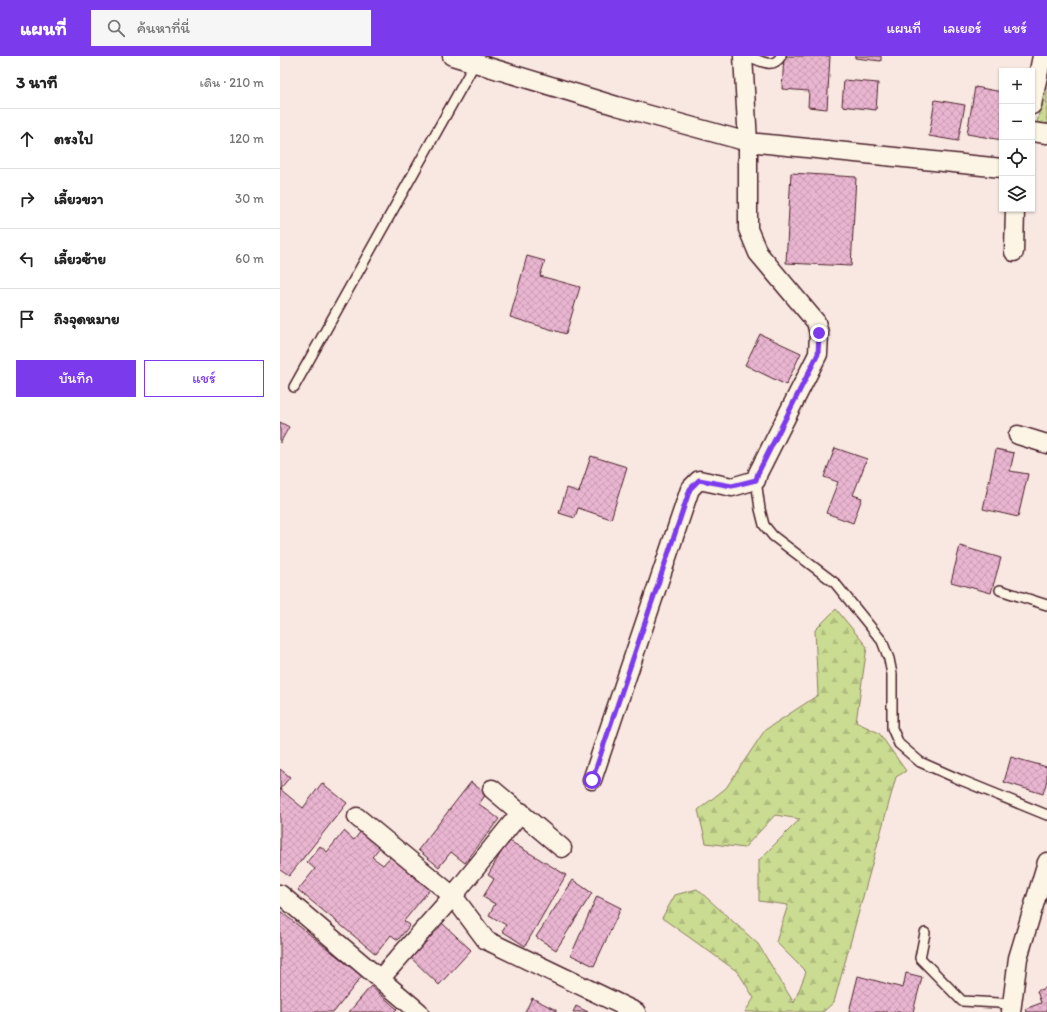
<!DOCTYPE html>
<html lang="th">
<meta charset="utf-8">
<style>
body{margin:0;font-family:Itim,"Playpen Sans Thai",sans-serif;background:#f6f6f6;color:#222}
.controls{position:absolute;right:12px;top:12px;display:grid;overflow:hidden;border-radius:0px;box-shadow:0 1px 3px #0004}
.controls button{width:36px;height:36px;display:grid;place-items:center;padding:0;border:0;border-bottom:1px solid #e0e0e0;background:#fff;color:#222;font:20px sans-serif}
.stop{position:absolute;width:12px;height:12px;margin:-9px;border:3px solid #7c3aed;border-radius:50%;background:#fff}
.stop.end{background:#7c3aed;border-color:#fff;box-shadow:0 1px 4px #0008}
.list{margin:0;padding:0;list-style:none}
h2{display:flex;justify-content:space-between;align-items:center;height:52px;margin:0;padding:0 16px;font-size:17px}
h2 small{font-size:13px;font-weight:400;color:#767676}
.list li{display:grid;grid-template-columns:26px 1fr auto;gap:12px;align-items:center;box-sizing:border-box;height:60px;padding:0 16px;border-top:1px solid #e0e0e0}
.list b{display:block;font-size:15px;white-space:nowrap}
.list em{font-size:13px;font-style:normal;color:#767676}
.actions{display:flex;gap:8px;padding:12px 16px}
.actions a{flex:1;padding:9px 0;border:1px solid #7c3aed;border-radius:0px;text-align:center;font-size:14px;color:#7c3aed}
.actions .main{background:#7c3aed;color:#fff}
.icon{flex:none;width:22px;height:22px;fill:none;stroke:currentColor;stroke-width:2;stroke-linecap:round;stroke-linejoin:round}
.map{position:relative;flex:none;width:767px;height:956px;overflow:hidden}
header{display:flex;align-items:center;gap:24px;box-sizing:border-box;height:56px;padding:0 20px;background:#7c3aed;color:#fff}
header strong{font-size:19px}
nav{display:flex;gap:22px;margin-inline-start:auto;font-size:14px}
.search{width:280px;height:36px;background:#f6f6f6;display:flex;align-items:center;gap:10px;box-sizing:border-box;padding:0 14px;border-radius:0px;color:#767676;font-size:15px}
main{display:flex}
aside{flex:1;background:#fff}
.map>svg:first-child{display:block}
</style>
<header>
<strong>แผนที่</strong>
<div class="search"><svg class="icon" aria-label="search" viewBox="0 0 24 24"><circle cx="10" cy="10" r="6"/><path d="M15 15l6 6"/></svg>ค้นหาที่นี่</div>
<nav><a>แผนที่</a><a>เลเยอร์</a><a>แชร์</a></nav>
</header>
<main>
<aside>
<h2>3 นาที<small>เดิน · 210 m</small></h2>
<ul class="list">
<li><svg class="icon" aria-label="ahead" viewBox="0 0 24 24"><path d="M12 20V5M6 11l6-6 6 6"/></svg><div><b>ตรงไป</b></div><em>120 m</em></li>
<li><svg class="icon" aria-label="right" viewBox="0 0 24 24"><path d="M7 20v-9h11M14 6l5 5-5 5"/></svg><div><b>เลี้ยวขวา</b></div><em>30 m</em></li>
<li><svg class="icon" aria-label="left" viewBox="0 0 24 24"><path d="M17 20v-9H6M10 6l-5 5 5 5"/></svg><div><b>เลี้ยวซ้าย</b></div><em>60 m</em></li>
<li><svg class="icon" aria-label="arrive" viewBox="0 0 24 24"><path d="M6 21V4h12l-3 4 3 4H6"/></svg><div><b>ถึงจุดหมาย</b></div></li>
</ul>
<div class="actions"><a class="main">บันทึก</a><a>แชร์</a></div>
</aside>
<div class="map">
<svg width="767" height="956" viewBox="0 0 767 956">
<defs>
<pattern id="forest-firs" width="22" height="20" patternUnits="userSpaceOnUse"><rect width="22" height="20" fill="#cadc91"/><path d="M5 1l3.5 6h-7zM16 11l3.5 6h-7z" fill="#afbc7d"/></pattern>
<pattern id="garden-dots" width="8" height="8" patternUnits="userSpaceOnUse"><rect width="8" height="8" fill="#cadc91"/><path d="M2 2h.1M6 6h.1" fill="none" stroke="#afbc7d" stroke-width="1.8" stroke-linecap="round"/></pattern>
<pattern id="building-cross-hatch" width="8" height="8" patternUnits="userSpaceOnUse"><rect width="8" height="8" fill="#e9b5d0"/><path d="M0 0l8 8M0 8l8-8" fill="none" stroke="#c99bb3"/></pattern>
</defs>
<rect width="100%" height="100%" fill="#f8e8e1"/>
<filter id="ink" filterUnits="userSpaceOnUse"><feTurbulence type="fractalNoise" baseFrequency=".025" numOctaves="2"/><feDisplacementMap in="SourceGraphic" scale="8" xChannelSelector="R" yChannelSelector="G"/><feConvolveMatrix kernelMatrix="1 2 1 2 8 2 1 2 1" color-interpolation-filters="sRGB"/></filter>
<g filter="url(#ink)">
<path fill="url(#forest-firs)" stroke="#8a7e5e" d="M556,553L587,591L576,666L599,677L626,715L616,721L554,946L543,956H465L474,942L458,916L382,862L395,839L417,833L478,888L514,947L526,916L496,886L508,849L479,845V804L520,763L495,759L464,792L426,787L418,754L446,732L485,674L538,639L535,574Z"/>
<path fill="url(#garden-dots)" stroke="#8a7e5e" d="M767,19V68L757,67Z"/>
<path fill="url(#building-cross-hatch)" stroke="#4a1f2b" d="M504,0H550L547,53L528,51L529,35L502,33Z
M575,0H601V5L575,2Z
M564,24L598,27L596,54L562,50Z
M695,31L722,36V84L687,78Z
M655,44L685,49L678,85L649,80Z
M511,117L576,121L571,210L506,207Z
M247,200L265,205L260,220L300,231L286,278L230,261Z
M480,278L521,297L506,329L465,309Z
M0,366L9,371L0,387Z
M555,392L587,403L573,439L582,442L573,467L546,457L558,426L544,421Z
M716,393L734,397L730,415L748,418L738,461L703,453Z
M311,400L347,411L331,463L298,452L295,462L279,457L287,432L299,436Z
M680,490L721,502L711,537L671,526Z
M731,701L767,711V724L763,738L724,726Z
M0,713L10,721L0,733L23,752L42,727L67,747L9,820L0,814Z
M191,726L206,738L199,748L219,763L185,807L171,796L159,811L138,794Z
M64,775L74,784L81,775L100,791L92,801L103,809L111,800L150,833L124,865L130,869L118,884L111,879L96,898L18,834L35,813L27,806L40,790L47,796Z
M228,784L286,819L245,890L222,875L226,869L209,859L215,848L203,841L214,823L208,819Z
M293,824L312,837L276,894L256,881Z
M317,840L341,852L314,910L291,899Z
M0,855L82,920L54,956H0Z
M162,867L191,894L159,929L130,901Z
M626,917L642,921L633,956H569L578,920L623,932Z
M91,930L117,953L114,956H69Z
M767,931V956H746L745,953L761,947L757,935Z
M252,942L276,954V956H245Z
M296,950L308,956H293Z"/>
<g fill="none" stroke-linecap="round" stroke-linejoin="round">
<defs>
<path id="lane" d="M468,0C479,4 493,14 501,0
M14,331L195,7
M476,424L480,453L484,469L493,480L555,527L602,585L609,603L612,618V672L619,688L640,706L681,724L767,759
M720,534L767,549
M645,877L640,902L682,945L719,947L731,949"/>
<path id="street" d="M172,0L337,50L468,86L722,112
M752,49L762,0
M752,76L767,78
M734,196L735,153
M738,379L767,388
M312,724L410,433L419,424L452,431L476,424L478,417L538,298L539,277L536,266L478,197L468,173V86L463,0
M212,733L282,792
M77,761L173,840L206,884L356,956
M0,838L139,956
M100,923L173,840L241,756
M731,956L738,902L767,806"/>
</defs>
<use href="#lane" stroke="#4a1f2b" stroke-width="12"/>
<use href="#street" stroke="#4a1f2b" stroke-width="21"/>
<use href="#lane" stroke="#fcf5e5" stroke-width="9"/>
<use href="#street" stroke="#fcf5e5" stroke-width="18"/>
</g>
</g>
<g fill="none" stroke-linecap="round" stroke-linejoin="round" filter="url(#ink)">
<path stroke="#7c3aed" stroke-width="5" d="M312,724L410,433L419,424L452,430L476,424L478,417L538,298L539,277"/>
</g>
</svg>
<div class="controls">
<button>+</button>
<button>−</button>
<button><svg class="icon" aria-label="locate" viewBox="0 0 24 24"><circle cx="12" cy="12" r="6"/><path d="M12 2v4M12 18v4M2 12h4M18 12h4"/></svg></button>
<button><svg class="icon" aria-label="layers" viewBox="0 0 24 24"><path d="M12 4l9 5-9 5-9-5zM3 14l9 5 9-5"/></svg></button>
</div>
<div class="stop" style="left:312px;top:724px"></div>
<div class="stop end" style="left:539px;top:277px"></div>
</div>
</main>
